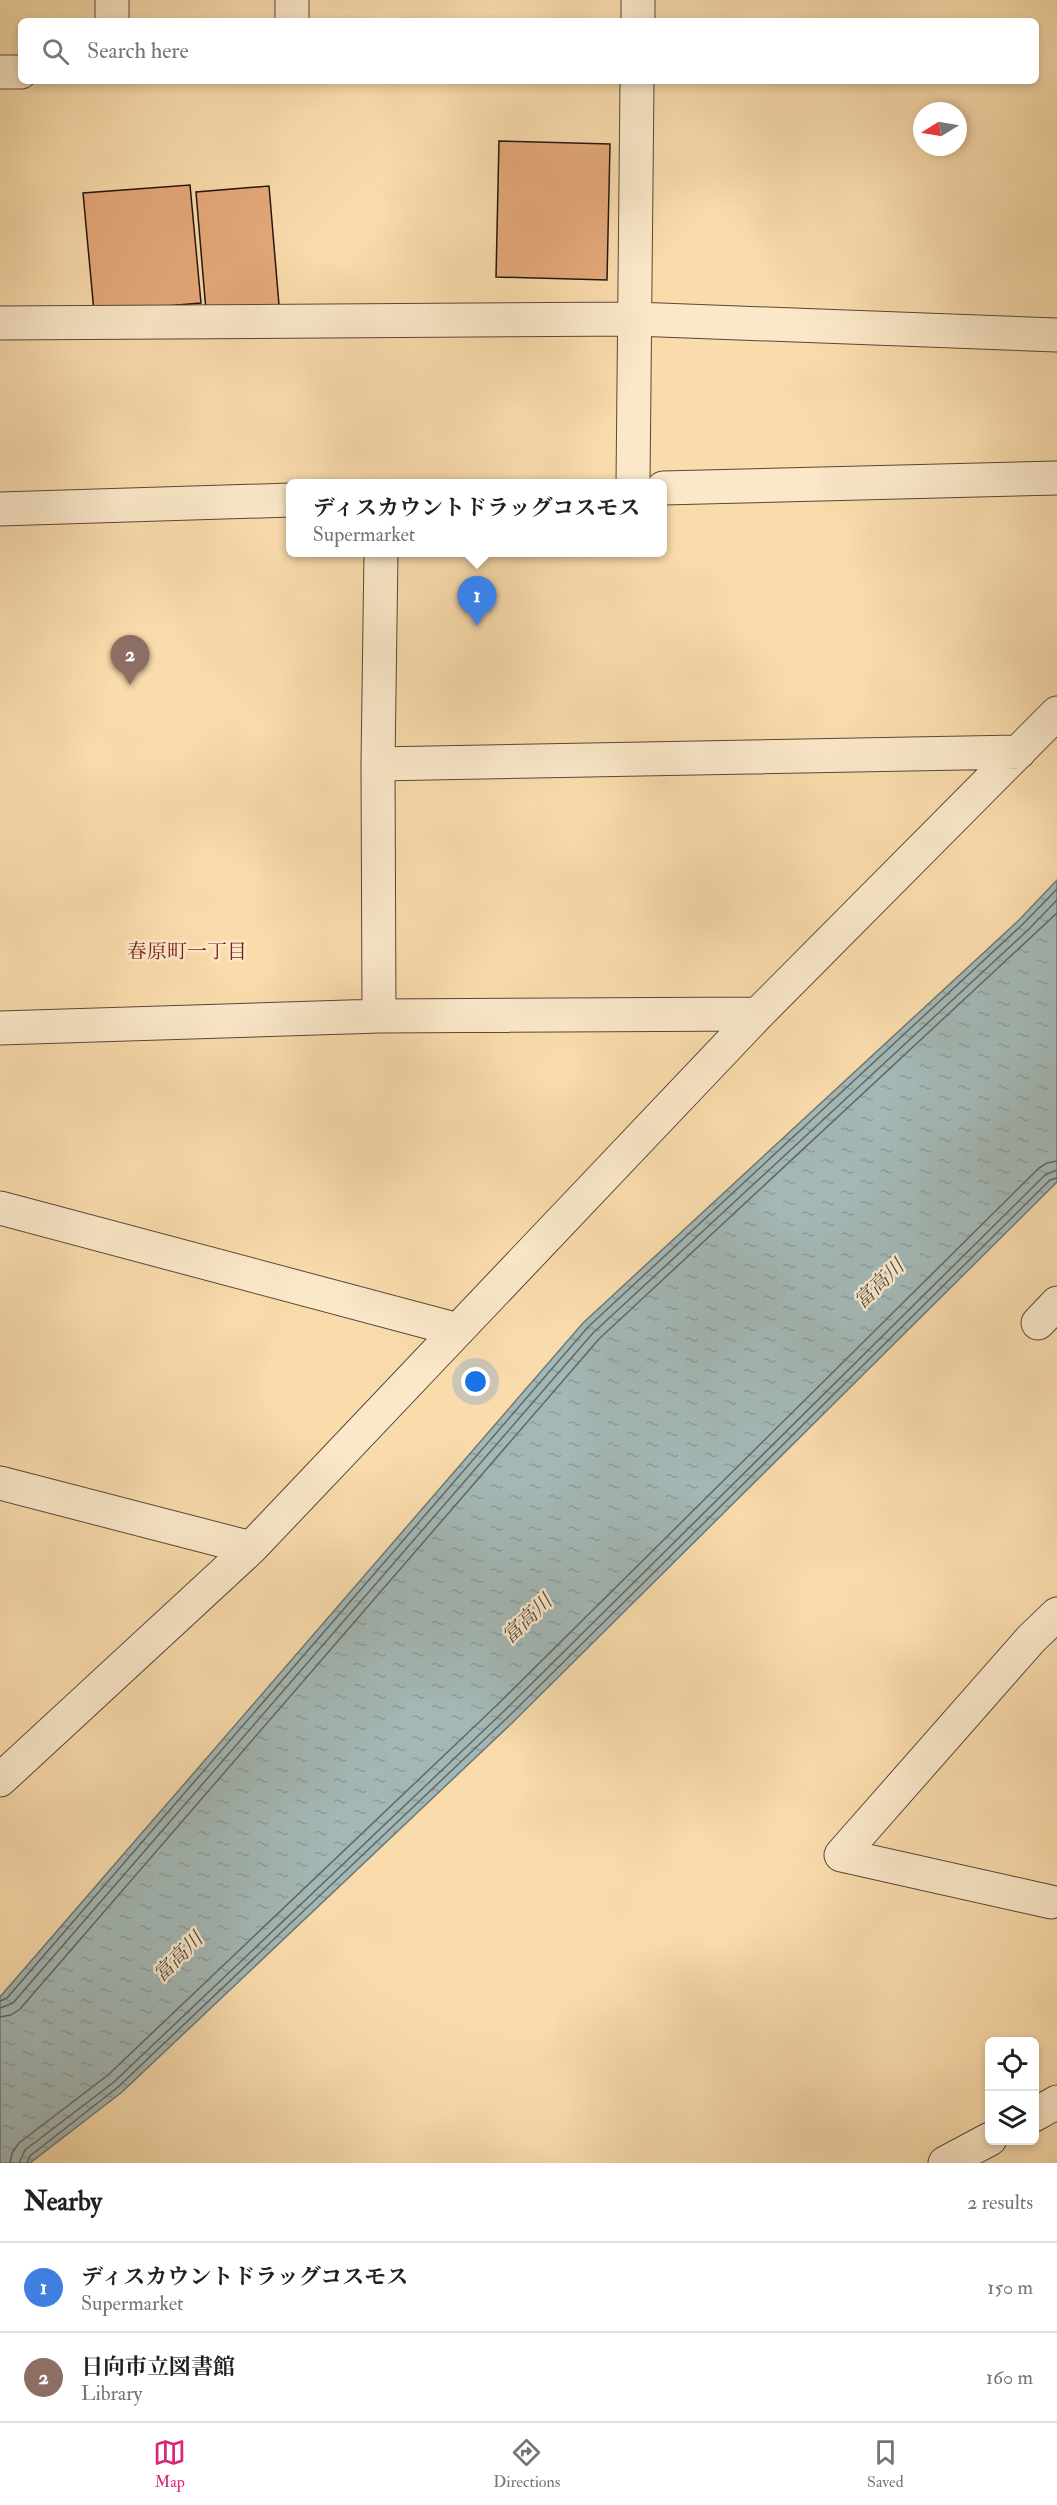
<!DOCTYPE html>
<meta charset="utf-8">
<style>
body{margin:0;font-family:"IM FELL Double Pica","Noto Serif JP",serif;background:#f2f2f2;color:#202124}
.controls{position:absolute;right:18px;bottom:18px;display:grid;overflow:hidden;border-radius:9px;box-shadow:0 3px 9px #0003}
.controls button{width:54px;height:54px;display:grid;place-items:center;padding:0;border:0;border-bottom:2px solid #e0e0e0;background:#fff;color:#202124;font:30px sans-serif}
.compass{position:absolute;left:913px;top:102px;width:54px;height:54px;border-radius:50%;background:#fff;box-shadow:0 3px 9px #0003;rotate:259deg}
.you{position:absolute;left:476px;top:1382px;width:21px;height:21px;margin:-15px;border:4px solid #fff;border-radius:50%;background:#1a73e8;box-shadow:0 0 0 9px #1a73e833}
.badge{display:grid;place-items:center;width:39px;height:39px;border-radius:50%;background:#db2777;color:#fff;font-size:20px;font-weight:700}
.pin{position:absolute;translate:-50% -50px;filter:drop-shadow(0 2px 3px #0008)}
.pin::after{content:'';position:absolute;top:32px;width:21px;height:18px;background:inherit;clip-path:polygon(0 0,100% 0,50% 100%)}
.popup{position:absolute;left:286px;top:479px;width:381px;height:78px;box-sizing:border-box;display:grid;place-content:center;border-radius:9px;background:#fff;filter:drop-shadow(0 2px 4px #0005);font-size:20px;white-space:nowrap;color:#757577}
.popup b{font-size:22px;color:#202124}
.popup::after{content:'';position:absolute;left:50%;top:100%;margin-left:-12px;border:12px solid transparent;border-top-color:#fff}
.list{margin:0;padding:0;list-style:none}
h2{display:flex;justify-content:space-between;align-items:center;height:78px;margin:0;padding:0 24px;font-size:26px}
h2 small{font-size:20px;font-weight:400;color:#757577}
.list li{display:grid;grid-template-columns:39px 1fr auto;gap:18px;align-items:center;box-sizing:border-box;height:90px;padding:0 24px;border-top:2px solid #e0e0e0}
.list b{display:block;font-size:22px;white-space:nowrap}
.list p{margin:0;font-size:20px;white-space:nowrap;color:#757577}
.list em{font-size:20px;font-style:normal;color:#757577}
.icon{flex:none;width:33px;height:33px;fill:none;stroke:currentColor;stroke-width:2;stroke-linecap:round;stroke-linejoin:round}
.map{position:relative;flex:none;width:1057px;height:2163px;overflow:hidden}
.search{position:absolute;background:#fff;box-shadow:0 3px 9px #0003;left:18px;right:18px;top:18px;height:66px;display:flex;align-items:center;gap:15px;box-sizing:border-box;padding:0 21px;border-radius:9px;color:#757577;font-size:22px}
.sheet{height:258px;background:#fff}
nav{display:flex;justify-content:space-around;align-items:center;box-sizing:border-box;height:84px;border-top:2px solid #e0e0e0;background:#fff;font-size:16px;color:#757577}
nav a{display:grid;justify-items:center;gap:3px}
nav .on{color:#db2777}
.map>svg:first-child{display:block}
</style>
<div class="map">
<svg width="1057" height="2163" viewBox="0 0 1057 2163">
<defs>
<pattern id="water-ripples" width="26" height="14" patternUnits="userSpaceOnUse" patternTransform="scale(1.5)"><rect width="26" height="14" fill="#a3b8b6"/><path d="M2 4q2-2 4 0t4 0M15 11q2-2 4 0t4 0" fill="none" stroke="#8c9d9b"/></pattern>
</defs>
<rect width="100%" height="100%" fill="#f9dbac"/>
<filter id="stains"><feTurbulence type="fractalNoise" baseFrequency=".00333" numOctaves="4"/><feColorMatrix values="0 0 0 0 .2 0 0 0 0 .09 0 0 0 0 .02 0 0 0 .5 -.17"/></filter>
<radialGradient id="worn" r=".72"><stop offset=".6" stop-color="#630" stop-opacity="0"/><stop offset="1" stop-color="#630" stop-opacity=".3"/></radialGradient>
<path fill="url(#water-ripples)" stroke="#6f7874" stroke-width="1.5" d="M1057,880V1182L512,1723L122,2092L30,2163H0V1997L583,1323L1019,920Z"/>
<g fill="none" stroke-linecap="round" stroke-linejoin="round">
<path stroke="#626864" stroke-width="1.5" d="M0,2001L7,1998L588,1327L1023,924L1057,889
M0,2008L13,2003L593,1333L1028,930L1057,900
M0,2017L11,2015L20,2009L599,1339L1057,913
M10,2163L12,2153L19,2143L108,2075L496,1706L1039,1168L1047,1163L1057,1161
M19,2163L25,2150L114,2082L502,1713L1045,1175L1057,1170
M27,2163L30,2156L118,2087L507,1718L1050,1180L1057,1178"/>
</g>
<path fill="#e5a879" stroke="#221712" stroke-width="1.5" d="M499,141L610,144L607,280L496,277Z
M190,185L201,303L94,312L83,193Z
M269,186L279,305L206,311L196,192Z"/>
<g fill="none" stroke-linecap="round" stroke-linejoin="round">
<defs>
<path id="minor" d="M292,0V21
M112,21V0
M638,21V0
M0,72H21
M0,323L635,319L1057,335
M633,484L637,81
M663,488L1057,478
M0,509L291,500
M378,764L1019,752
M379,1016L378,764L381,552
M0,1028L379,1016L758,1014
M0,1208L458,1330
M1038,1323L1057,1303
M0,1483L251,1548
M0,1780L251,1548L758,1014L1057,713
M1051,1902L841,1855L1031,1639L1057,1614
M1034,2115L1057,2102
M945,2163L990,2139"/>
</defs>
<use href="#minor" stroke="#584838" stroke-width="35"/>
<use href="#minor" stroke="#fbe8c9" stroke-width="33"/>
</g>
<g text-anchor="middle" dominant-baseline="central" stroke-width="5" stroke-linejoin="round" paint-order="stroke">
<g font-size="20" fill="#7a1f14" stroke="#fbe8c9">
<text x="187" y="951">春原町一丁目</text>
</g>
<g font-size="20" font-style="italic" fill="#4f4f4b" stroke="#fbe8c9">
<text transform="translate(879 1284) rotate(-44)">富高川</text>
<text transform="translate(527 1619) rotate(-44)">富高川</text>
<text transform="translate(178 1957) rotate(-45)">富高川</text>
</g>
</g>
<rect width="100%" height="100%" filter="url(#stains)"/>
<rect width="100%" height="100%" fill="url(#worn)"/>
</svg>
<div class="controls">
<button><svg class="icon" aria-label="locate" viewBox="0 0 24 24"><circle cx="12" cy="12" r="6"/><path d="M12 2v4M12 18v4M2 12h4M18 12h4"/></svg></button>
<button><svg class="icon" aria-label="layers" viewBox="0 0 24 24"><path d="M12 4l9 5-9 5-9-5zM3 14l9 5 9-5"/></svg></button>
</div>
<svg class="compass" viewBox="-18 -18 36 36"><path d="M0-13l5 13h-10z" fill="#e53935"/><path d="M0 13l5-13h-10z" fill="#757577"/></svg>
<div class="you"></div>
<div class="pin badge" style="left:477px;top:626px;background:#3f7fe0">1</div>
<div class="popup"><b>ディスカウントドラッグコスモス</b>Supermarket</div>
<div class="pin badge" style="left:130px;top:685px;background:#8d6e63">2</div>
<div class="search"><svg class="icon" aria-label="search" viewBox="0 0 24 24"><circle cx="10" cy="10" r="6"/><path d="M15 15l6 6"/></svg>Search here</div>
</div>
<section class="sheet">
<h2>Nearby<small>2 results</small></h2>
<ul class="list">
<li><span class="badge" style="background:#3f7fe0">1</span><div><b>ディスカウントドラッグコスモス</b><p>Supermarket</p></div><em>150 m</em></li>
<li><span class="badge" style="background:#8d6e63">2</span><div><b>日向市立図書館</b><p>Library</p></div><em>160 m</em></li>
</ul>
</section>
<nav>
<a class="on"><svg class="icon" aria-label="map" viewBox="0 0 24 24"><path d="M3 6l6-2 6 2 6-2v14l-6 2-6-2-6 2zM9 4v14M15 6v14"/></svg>Map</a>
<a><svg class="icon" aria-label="directions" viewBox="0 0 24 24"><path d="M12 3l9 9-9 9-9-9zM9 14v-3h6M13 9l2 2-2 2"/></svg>Directions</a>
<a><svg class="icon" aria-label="saved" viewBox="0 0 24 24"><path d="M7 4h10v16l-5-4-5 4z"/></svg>Saved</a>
</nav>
